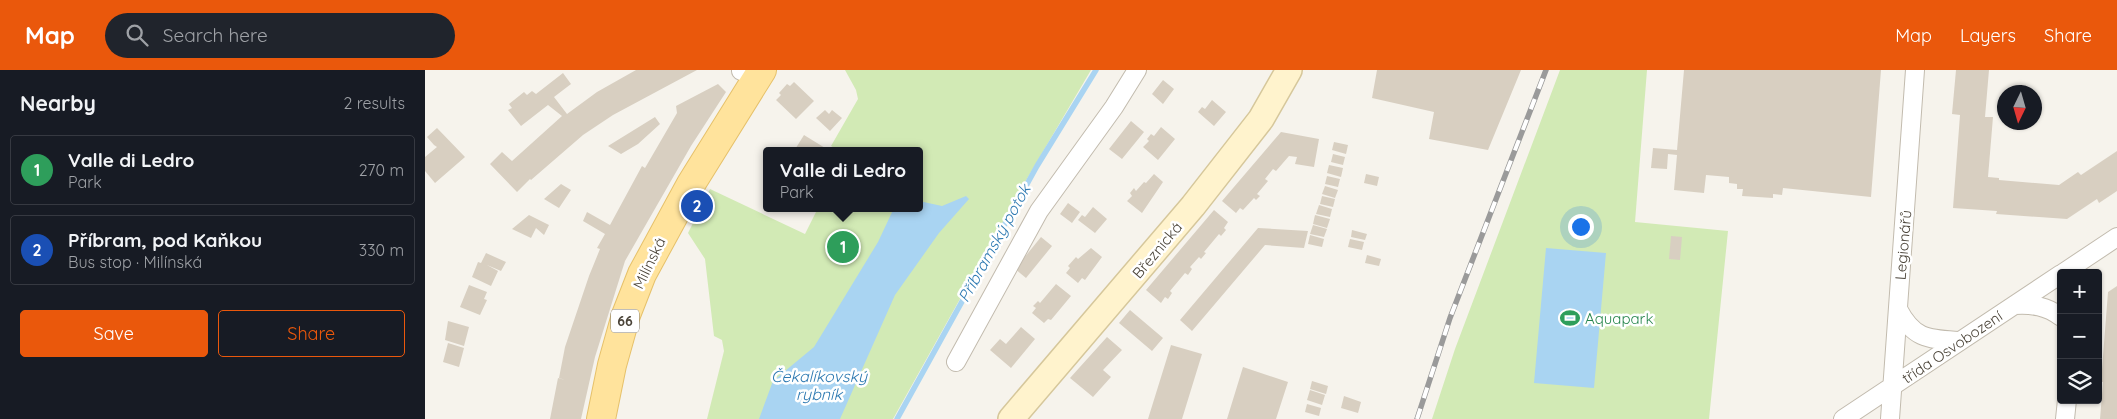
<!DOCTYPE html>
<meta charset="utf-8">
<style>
body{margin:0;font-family:Quicksand,sans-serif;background:#20242c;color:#f1f3f6}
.controls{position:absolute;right:15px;bottom:15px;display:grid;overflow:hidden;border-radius:5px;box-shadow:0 1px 4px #0004}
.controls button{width:45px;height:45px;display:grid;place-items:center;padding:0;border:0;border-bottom:1px solid #363941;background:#171b24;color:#f1f3f6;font:25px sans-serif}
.compass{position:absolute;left:1572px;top:15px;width:45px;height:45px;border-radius:50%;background:#171b24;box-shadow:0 1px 4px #0004;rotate:185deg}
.you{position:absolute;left:1155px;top:156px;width:18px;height:18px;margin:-12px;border:4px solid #fff;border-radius:50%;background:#1a73e8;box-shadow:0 0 0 8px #1a73e833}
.badge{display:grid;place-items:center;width:32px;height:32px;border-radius:50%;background:#ea580c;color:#fff;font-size:16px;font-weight:700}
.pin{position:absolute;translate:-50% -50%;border:2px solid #fff;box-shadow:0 1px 5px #0006}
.popup{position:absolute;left:338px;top:77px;width:160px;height:65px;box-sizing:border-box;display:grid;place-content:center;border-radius:5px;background:#171b24;filter:drop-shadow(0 1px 4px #0005);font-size:16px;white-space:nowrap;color:#9ea1a6}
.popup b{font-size:19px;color:#f1f3f6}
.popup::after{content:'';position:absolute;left:50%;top:100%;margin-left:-10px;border:10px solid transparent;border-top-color:#171b24}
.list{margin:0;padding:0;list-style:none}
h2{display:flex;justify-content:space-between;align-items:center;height:65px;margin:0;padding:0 20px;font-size:21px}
h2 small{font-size:16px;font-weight:400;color:#9ea1a6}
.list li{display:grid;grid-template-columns:32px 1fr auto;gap:15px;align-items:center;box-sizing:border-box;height:70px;margin:0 10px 10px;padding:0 10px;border:1px solid #363941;border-radius:5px}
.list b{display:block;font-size:19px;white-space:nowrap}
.list p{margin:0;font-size:16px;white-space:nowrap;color:#9ea1a6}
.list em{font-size:16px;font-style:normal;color:#9ea1a6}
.actions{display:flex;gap:10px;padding:15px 20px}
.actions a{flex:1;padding:11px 0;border:1px solid #ea580c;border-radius:5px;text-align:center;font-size:18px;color:#ea580c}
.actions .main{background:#ea580c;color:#fff}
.icon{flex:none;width:28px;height:28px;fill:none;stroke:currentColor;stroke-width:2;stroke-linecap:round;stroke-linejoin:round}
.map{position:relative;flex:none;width:1692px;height:349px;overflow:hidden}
header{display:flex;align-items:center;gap:30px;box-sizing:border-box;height:70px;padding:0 25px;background:#ea580c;color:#fff}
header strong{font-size:24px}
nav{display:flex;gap:28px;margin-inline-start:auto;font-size:18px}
.search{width:350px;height:45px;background:#20242c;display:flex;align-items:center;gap:12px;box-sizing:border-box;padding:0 18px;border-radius:28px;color:#9ea1a6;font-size:19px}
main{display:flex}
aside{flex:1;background:#171b24}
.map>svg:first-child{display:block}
</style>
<header>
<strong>Map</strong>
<div class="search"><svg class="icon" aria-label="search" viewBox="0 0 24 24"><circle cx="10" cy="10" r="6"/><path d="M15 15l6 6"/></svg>Search here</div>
<nav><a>Map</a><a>Layers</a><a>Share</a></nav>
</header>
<main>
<aside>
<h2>Nearby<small>2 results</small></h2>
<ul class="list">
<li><span class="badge" style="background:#2e9e5b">1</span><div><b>Valle di Ledro</b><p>Park</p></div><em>270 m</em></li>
<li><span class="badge" style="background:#1a4fb4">2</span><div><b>Příbram, pod Kaňkou</b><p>Bus stop · Milínská</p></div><em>330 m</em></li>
</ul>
<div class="actions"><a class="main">Save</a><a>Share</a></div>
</aside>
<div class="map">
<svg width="1692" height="349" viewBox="0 0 1692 349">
<rect width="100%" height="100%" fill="#f6f3ec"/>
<path fill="#d2eab5" d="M420,0H666L603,107L468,349H282L299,281L297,270L289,266L280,189L263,163L285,119L380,164L393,138H494V81H415L406,76L433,29L431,20Z
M1135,0H1222L1210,152L1303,161L1284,349H1007L1030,279Z"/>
<path fill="#a9d4f2" d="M541,126L544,129L514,163L470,225L415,349H334L348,311L389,277L453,172L469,138H494V131L517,136Z
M1121,178L1181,183L1169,318L1109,313Z"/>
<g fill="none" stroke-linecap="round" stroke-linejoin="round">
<path stroke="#a9d4f2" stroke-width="5.5" d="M472,349L612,96L671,0"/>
</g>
<path fill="#d8cfc1" d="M211,0H272L188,45L158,65L106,110L105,109L92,122L65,94L77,82L87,91L137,46L123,35L96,56L83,40L87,38L84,34L99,22L102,25L107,21L111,24L138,3L146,14L129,27L142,44L172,22Z
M952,0H1096L1063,80L1004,69L1009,42L947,28Z
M1259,0H1456L1446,127L1358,118L1357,125L1348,124V128L1317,126L1318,119H1312V114L1304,113V107L1281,105L1279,123L1249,120L1252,85L1243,84L1242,99L1226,98L1228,78L1252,80Z
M1531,0H1564L1560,47H1568L1563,107L1574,108V110L1634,115L1653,102L1656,105L1692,81V121L1674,133L1672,129L1642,149L1571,144L1572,141L1528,138L1535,45L1527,44Z
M738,10L749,19L738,34L727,24Z
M369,12L389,31L371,49L351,30L356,25L354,23L362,14L365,16Z
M293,14L301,22L266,76L200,191L170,287L156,349H125L133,308L140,310L134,308L140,277L164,206L175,179L172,178L180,164L158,151L162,142L185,155L217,96L220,98L252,43L251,36Z
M787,30L801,42L789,56L773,42L777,37L780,39Z
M400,40L404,44L407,40L417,48L405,61L391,48Z
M230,47L235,54L213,74L196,84L183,76Z
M706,51L719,62L697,89L684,79Z
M736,57L750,69L733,90L718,77L724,71L722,69L726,64L729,66Z
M12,58L40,87L10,113L0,101V87L12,77L9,75L2,67Z
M856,62L894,69L889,97L870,94L872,87L864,86L851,101L848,99L840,109L843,111L832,124L835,126L831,130L829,128L818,140L815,138L811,143L797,131Z
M379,65L405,81H369Z
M909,72L923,75L921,84L907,80Z
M908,84L920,87L918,95L906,92Z
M904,95L918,98L916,107L902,103Z
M729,104L738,112L717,143L702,131L707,126L705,123L709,118L711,121L719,112L721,113Z
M941,104L954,107L952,116L939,113Z
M902,106L915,109L913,117L900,114Z
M136,114L146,120L134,138L119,129Z
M900,116L913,120L910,128L897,124Z
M897,126L910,129L908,137L895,134Z
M643,133L655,142L647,153L635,144Z
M894,135L907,139L905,147L891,144Z
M668,137L682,149L670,163L653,150L657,145L660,147Z
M789,140L803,152L799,158L801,160L796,166L794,164L779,182L781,183L776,189L774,187L765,197L767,199L763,205L760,203L745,221L747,223L743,229L740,227L736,233L721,220Z
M104,145L124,155L119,165L111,158L106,168L87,159Z
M890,145L905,149L902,158L888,154Z
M888,155L902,159L899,167L885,164Z
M833,158L883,161L879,178L840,175L767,261L755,250Z
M927,160L942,164L940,170L926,167Z
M885,165L899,169L897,177L883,174Z
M1246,166L1257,167L1255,190L1244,189Z
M616,167L627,176L601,208L590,199Z
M925,169L939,172L937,180L923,177Z
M666,178L677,187L660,210L657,208L653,213L641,203L645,198L643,196L651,187L653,189Z
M61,183L81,192L76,201L62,195L73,201L66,216L47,207L53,192L56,193Z
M942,185L956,189L954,196L940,193Z
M631,214L646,226L626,250L623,249L619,253L607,243L611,238L608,236L613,231L615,233Z
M44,215L62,222L59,229L62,230L55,245L35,237Z
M1692,216V349H1675L1678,312H1676L1683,222Z
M705,240L738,268L727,281L694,253Z
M23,251L44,257L39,276L20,270Z
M596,257L610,269L586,298L565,280L575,269L581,274Z
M682,267L697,280L678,300L686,307L668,327L645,308Z
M23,273L39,278L34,297L18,292Z
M746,275L777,284L757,349H723Z
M818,297L863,312L851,349H802Z
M887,311L903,316L901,324L885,319Z
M885,320L900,325L897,335L882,330Z
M919,326L936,332L933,343L916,338Z
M882,334L896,338L894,346L880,342Z"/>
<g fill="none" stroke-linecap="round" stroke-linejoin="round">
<defs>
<path id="street" d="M316,1L334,5
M1638,203L1692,167
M1590,235C1607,234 1622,236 1636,247
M1473,239C1489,270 1504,269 1535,271
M531,292L614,141L689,37L712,0
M1418,349L1636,204
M1465,349L1490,0
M1640,349L1642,330"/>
<path id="secondary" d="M586,349L768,136L836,49L864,0"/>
<path id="primary" d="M176,349L187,295L201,245L217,204L266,114L337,0"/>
</defs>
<use href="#street" stroke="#c2bbae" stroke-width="20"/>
<use href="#secondary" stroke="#d6c79b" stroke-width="28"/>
<use href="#primary" stroke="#e6c16a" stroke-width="30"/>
<use href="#street" stroke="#fff" stroke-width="18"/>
<use href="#secondary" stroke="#fff3cd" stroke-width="25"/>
<use href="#primary" stroke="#ffe39c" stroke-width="28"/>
<defs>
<path id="rail" d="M992,349L1025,248L1121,0"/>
</defs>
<use href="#rail" stroke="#9a9a9a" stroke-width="5.5"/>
<use href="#rail" stroke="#fff" stroke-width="4" stroke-dasharray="11" stroke-linecap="butt"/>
</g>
<defs>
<symbol id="stadium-bare" viewBox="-9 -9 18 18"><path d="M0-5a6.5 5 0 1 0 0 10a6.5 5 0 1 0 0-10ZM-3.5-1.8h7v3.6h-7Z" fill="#2e9e5b" stroke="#fff" stroke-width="2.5" paint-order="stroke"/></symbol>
</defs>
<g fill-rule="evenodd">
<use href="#stadium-bare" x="1131" y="234" width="28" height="28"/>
</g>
<g text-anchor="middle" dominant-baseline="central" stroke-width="5" stroke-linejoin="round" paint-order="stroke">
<rect fill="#fff" stroke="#817c74" stroke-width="1" x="186" y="239.5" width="28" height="23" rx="4"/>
<g font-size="14" font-weight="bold" fill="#4b4439">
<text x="200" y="251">66</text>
</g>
<g font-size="15" fill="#4b4439" stroke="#fff">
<text transform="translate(1478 175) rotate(-85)">Legionářů</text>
<text transform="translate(732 180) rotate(-50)">Březnická</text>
<text transform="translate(224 193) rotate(-64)">Milínská</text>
<text transform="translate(1527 277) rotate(-34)">třída Osvobození</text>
</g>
<g font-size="15" fill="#27864d" stroke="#fff" text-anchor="start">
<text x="1160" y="248">Aquapark</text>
</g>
<g font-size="16" font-style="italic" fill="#2e7ab2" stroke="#fff">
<text transform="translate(569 173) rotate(-61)">Příbramský potok</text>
<text x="394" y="306">Čekalíkovský<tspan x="394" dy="18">rybník</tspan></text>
</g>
</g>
</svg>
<div class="controls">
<button>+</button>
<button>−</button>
<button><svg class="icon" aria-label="layers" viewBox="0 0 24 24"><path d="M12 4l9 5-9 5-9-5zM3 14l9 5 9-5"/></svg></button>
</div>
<svg class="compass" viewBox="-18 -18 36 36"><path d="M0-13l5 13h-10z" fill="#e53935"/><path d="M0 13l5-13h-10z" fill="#9ea1a6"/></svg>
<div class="you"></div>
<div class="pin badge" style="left:418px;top:177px;background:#2e9e5b">1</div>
<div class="popup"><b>Valle di Ledro</b>Park</div>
<div class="pin badge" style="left:272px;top:136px;background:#1a4fb4">2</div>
</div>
</main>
